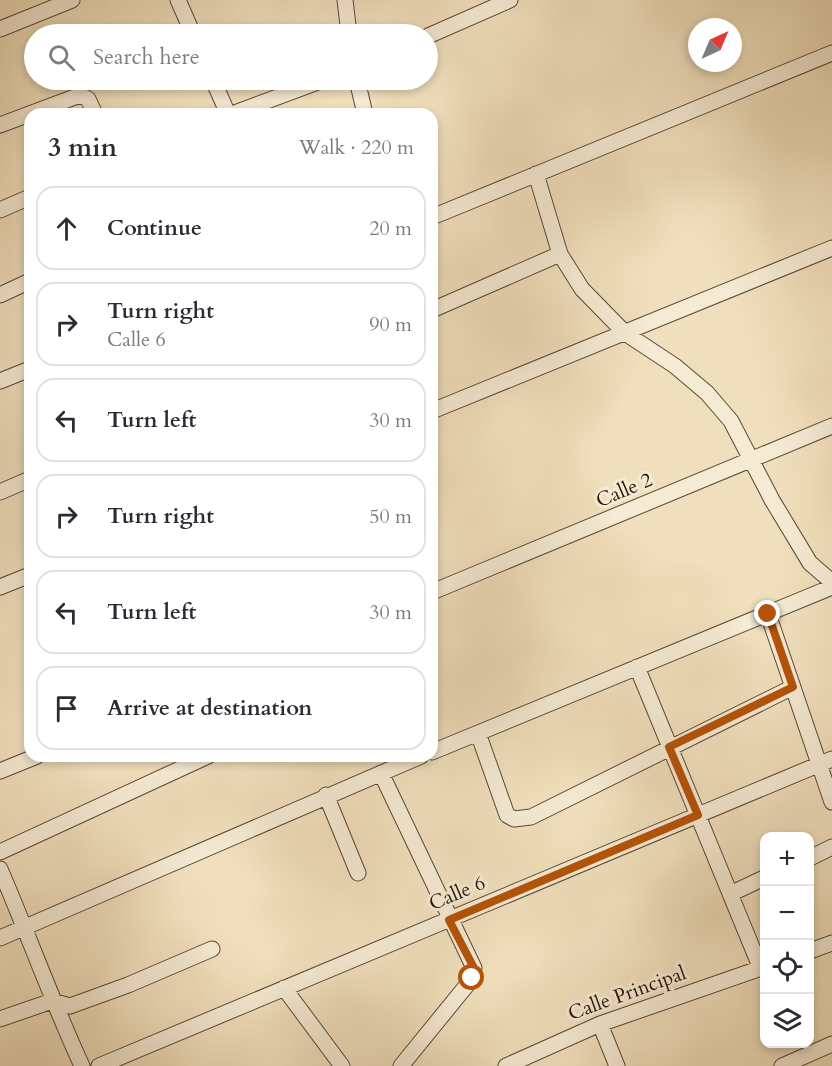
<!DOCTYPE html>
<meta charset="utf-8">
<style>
body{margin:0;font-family:Cardo,serif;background:#f7f7f7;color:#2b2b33}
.controls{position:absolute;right:18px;bottom:18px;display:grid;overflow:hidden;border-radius:12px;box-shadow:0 3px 9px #0003}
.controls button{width:54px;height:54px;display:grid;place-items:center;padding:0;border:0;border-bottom:2px solid #e1e1e2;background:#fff;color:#2b2b33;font:30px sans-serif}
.compass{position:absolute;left:688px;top:18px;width:54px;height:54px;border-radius:50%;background:#fff;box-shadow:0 3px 9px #0003;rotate:44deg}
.stop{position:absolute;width:18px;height:18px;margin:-14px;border:4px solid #b45309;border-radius:50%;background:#fff}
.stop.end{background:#b45309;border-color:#fff;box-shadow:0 2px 6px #0008}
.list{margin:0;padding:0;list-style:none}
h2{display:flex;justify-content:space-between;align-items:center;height:78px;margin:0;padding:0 24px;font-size:26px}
h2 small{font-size:20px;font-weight:400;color:#7c7c81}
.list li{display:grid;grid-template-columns:39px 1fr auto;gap:18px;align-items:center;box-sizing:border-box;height:84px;margin:0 12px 12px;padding:0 12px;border:2px solid #e1e1e2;border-radius:18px}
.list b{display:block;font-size:22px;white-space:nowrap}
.list p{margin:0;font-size:20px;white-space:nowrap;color:#7c7c81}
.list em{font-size:20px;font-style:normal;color:#7c7c81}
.icon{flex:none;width:33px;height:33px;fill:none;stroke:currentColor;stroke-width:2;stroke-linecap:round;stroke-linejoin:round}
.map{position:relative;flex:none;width:832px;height:1066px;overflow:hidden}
.search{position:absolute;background:#fff;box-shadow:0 3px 9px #0003;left:24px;top:24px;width:414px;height:66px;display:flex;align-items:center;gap:15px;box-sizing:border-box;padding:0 21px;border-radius:33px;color:#7c7c81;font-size:22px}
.panel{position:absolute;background:#fff;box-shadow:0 3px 9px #0003;left:24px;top:108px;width:414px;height:654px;border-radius:18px}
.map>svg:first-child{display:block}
</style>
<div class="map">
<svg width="832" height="1066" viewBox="0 0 832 1066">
<rect width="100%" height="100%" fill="#f0dfbc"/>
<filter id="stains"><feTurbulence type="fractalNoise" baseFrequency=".00333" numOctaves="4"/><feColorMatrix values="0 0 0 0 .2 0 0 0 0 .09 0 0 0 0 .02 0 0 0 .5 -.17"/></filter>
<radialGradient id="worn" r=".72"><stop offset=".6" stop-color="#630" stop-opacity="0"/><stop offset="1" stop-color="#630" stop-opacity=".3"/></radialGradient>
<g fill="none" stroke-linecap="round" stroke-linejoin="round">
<defs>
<path id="street" d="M178,0L193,34
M345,0L349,34
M0,29L72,0
M428,36L510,0
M213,80L228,114
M357,80L365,114
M232,114L323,80
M0,125L80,95L88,99L95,114
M536,174L560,254L582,289L625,333L675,366L707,393L731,421L772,500L810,563L832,582
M0,210L30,197
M432,217L832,53
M0,295L30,281
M432,310L560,254
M0,381L30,369
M432,411L832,248
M0,492L30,479
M0,587L30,575
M432,592L832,426
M768,614L832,802
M637,667L761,969
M478,733L507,815L514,819L531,817L793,687
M432,752L832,587
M0,771L37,756
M381,773L474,968L472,978L467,985L401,1066
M326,795L358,873
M0,852L208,756
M810,858L832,847
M0,869C28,934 52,1001 82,1066
M730,894L764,878
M0,938L421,756
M810,951L832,943
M284,988L342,1066
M0,1019L52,1001L70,1006L128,985L212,949
M600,1024L617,1066
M99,1066L832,759
M506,1066L600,1024L764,967
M782,1066L832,1044"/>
</defs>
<use href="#street" stroke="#584835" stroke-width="17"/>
<use href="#street" stroke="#f5ead3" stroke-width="15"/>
</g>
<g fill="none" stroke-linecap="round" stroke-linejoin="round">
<path stroke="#b45309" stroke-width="8" d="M472,978L474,968L449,920L698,815L669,747L793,687L768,614"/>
</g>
<g text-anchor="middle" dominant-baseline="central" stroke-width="6" stroke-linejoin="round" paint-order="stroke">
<g font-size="20" fill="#261608" stroke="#f5ead3">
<text transform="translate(624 490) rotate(-23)">Calle 2</text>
<text transform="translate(457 893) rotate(-23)">Calle 6</text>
<text transform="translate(627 993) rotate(-20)">Calle Principal</text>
</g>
</g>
<rect width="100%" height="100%" filter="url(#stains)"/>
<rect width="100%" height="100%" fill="url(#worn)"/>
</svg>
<div class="controls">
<button>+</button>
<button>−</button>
<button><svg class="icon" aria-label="locate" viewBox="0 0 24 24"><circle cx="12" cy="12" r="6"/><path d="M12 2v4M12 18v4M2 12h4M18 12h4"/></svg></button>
<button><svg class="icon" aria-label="layers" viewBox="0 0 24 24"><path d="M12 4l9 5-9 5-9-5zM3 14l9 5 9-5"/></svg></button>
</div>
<svg class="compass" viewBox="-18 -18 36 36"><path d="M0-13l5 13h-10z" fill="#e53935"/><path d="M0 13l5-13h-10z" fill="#7c7c81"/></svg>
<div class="stop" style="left:472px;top:978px"></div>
<div class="stop end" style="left:768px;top:614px"></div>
<div class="search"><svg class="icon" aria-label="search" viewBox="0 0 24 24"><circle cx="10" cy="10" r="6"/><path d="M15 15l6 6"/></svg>Search here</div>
<section class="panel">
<h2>3 min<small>Walk · 220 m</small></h2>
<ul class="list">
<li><svg class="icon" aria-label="ahead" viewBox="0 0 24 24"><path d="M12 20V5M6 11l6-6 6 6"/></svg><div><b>Continue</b></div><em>20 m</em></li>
<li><svg class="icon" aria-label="right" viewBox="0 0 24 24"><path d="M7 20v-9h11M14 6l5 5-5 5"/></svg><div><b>Turn right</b><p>Calle 6</p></div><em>90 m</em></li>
<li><svg class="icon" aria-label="left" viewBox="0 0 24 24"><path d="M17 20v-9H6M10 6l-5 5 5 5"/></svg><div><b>Turn left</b></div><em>30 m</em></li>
<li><svg class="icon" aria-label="right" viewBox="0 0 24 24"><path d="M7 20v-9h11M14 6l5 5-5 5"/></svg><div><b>Turn right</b></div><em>50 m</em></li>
<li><svg class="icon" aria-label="left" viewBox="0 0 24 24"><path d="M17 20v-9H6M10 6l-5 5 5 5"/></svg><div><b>Turn left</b></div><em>30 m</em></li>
<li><svg class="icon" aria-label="arrive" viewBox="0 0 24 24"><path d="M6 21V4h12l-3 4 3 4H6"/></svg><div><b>Arrive at destination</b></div></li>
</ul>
</section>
</div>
